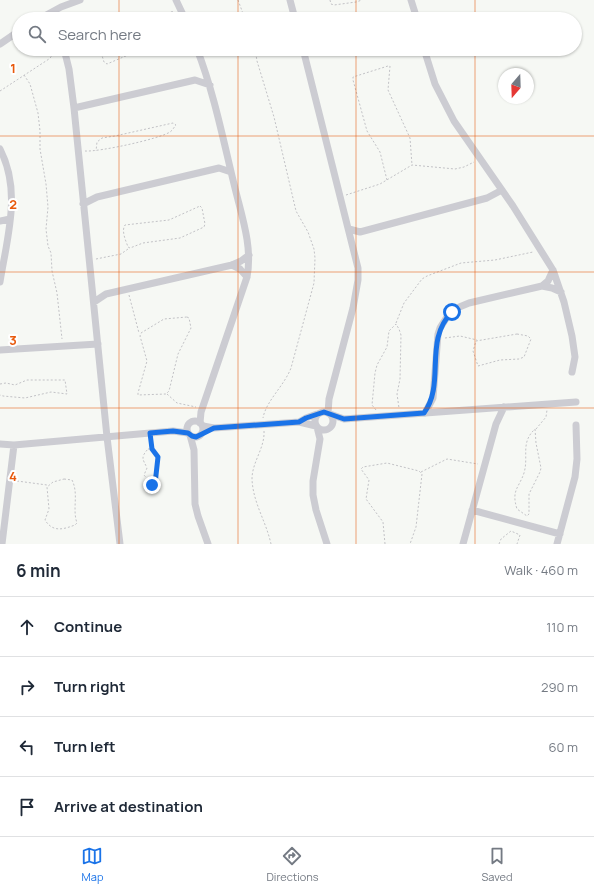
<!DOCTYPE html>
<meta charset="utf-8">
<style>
body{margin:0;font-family:Manrope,sans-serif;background:#f6f6f7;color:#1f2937}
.compass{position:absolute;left:498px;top:68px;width:36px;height:36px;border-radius:50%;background:#fff;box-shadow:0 1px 3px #0004;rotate:199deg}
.stop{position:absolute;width:12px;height:12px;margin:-9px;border:3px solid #1a73e8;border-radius:50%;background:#fff}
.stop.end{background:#1a73e8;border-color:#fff;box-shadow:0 1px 4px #0008}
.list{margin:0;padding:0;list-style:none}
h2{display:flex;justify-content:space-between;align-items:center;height:52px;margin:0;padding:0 16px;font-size:17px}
h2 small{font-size:13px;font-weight:400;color:#747a83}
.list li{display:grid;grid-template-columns:26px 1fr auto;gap:12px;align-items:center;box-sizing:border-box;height:60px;padding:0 16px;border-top:1px solid #e0e1e3}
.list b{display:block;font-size:15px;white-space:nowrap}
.list em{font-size:13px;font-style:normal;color:#747a83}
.icon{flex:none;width:22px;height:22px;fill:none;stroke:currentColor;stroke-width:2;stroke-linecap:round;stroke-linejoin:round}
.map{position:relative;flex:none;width:594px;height:544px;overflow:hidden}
.search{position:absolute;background:#fff;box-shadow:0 1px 3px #0004;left:12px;right:12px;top:12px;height:44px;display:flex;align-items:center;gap:10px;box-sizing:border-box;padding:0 14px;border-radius:22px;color:#747a83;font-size:15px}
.sheet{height:292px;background:#fff}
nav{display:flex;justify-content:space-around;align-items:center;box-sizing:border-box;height:56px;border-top:1px solid #e0e1e3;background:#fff;font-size:11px;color:#747a83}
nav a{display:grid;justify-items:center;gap:2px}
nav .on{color:#1a73e8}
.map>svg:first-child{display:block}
</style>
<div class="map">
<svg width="594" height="544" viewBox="0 0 594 544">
<rect width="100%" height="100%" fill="#f6f8f4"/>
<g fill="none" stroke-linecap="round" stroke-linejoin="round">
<path stroke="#c2c2c6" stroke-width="1" stroke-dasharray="2 2" stroke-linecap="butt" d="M238,0L245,19
M330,0L331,4L334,5L356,2L362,0
M152,19L174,11
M100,49L104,62L107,64L128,55L147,54L157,52V49
M255,49L257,61L274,117L296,211L308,232L314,249L315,258L314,283L291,368C284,386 266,401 263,418
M24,75L30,84L38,113L40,131V149L46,184L48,207L46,229L48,246L51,253L52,271L57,293L62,339
M0,91L49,59L51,57L53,49
M85,151C99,152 159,139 170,132C173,130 174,127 176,125L173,123L115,136L102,138L97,142L96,151
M387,180L380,152L367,131L353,80V77L388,66H390L388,90L410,138L412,165
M346,195L380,184L412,165L455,169L464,167L474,162
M200,206L202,208L205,224L204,227L180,238L143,243L130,248L128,247C126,241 121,231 125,225L169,220Z
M96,259L121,254L128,249
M129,295L139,333
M187,317L189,318L191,328L178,354L169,391L166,394L138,395V393L147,361L140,336L141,333L164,319Z
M396,323L404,303L422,279L427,276L461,263L495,260L533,252
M517,334L528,336L531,339L524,357L519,359L500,360L478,366L473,351L476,341Z
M445,338L460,336L477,340
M0,384L6,383L15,385L27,380H65L67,394L51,392L25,398L3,396L0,395
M167,394L177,403L196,407
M376,410L372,405L375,373L377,365L387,347L389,331L396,324L399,329L401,335L400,379L397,394L399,408
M535,429L536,443L541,468L540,472L529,494V514L527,516L517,509C511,490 519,488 524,473C529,456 520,443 535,429Z
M536,429L546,417L547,410
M264,431C265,448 252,462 252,479C253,503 266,521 271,544
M151,439L152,448
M148,449H152L158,457L155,484L153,486L144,475L147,468C143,459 140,458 148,449Z
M421,472L447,459L478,464
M64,479L72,480C79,494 72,509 77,523L75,525C64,529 53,533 45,520L49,509L47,487L53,482Z
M17,481L47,485
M385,544L383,522L366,499L369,480L361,469L363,467L387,463L419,471L422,474L416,527L410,544
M499,544L501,539L511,531L520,535L517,544"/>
<path stroke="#ccccd2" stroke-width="7" d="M176,0L185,19
M290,0L295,19
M411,0L417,19
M39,19L61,7L80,0
M0,44L19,31
M64,49L69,69L74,108L107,437L120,544
M197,49C214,93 223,139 234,184C241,214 253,246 247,277L201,412L200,423
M303,49L358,268V280L353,308L329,399L328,413
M424,49L435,84L454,121L513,206L553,270L564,302L572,336L575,357L572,372
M74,108L195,80L210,85
M0,149C22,191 7,238 0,282
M83,204L97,197L219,168L231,172
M0,221L10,219
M349,229L360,232L487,198L502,190
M232,265L240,269L247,277
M542,286L548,281L553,270
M94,302L106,294L232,265L241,261L249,255
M0,350L98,344
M315 421a9 9 0 1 1 18 0a9 9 0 1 1-18 0Z
M425,413L433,398L438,334L440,328L447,317L457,308L469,303L542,286L552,288L561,292
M330,414L344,419L576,402
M187 429a8 8 0 1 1 16 0a8 8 0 1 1-16 0Z
M299,422L306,418L317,414
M203,426L214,428L299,422L316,426
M317,427L320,439L313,481V495L316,510L327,544
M190,435L194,450L195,504L198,516L208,544
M0,444L14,445L173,431L188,433
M472,510L560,534
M2,544L14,445
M463,544L496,424L504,407
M557,544L575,477L577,459L576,425"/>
</g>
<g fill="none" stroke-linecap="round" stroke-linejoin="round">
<path stroke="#1a73e8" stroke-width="5" d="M152,485H154L155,484L158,457L152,449L150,433L173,431L188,433L192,436L196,437L214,428L299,422L306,418L324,412L344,419L424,413C446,383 423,341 452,312"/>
</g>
<path fill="none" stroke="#e8590c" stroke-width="1" stroke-opacity="0.55" d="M119,0V19M238,0V19M356,0V19M475,0V19M119,49V544M238,49V544M356,49V544M475,49V544M0,136H594M0,272H594M0,408H594"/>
<g font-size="13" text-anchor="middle" font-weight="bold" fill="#e8590c" stroke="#fff" stroke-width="4" stroke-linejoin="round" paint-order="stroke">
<text x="13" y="73">1</text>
<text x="13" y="209">2</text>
<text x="13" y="345">3</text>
<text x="13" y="481">4</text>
</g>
</svg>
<svg class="compass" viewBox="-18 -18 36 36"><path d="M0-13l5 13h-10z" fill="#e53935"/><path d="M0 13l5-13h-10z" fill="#747a83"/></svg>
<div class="stop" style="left:452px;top:312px"></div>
<div class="stop end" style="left:152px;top:485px"></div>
<div class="search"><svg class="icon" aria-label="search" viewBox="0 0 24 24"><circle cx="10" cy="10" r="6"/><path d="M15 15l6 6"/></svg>Search here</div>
</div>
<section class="sheet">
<h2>6 min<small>Walk · 460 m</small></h2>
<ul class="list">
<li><svg class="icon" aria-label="ahead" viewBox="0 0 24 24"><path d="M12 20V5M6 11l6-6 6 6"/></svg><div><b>Continue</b></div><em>110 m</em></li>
<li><svg class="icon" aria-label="right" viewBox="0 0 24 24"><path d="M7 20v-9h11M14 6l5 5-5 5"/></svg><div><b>Turn right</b></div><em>290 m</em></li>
<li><svg class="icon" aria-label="left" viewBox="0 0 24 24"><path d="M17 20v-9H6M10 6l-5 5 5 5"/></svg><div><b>Turn left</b></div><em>60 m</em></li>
<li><svg class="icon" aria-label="arrive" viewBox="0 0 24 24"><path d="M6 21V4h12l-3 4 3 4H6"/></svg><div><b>Arrive at destination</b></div></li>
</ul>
</section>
<nav>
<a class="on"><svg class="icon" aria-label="map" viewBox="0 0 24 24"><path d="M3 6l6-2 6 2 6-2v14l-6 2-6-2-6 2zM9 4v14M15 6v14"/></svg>Map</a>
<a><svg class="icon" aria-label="directions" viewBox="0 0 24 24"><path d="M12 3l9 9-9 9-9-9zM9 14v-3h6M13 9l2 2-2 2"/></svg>Directions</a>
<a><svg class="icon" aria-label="saved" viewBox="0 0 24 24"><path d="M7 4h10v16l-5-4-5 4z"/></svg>Saved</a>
</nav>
